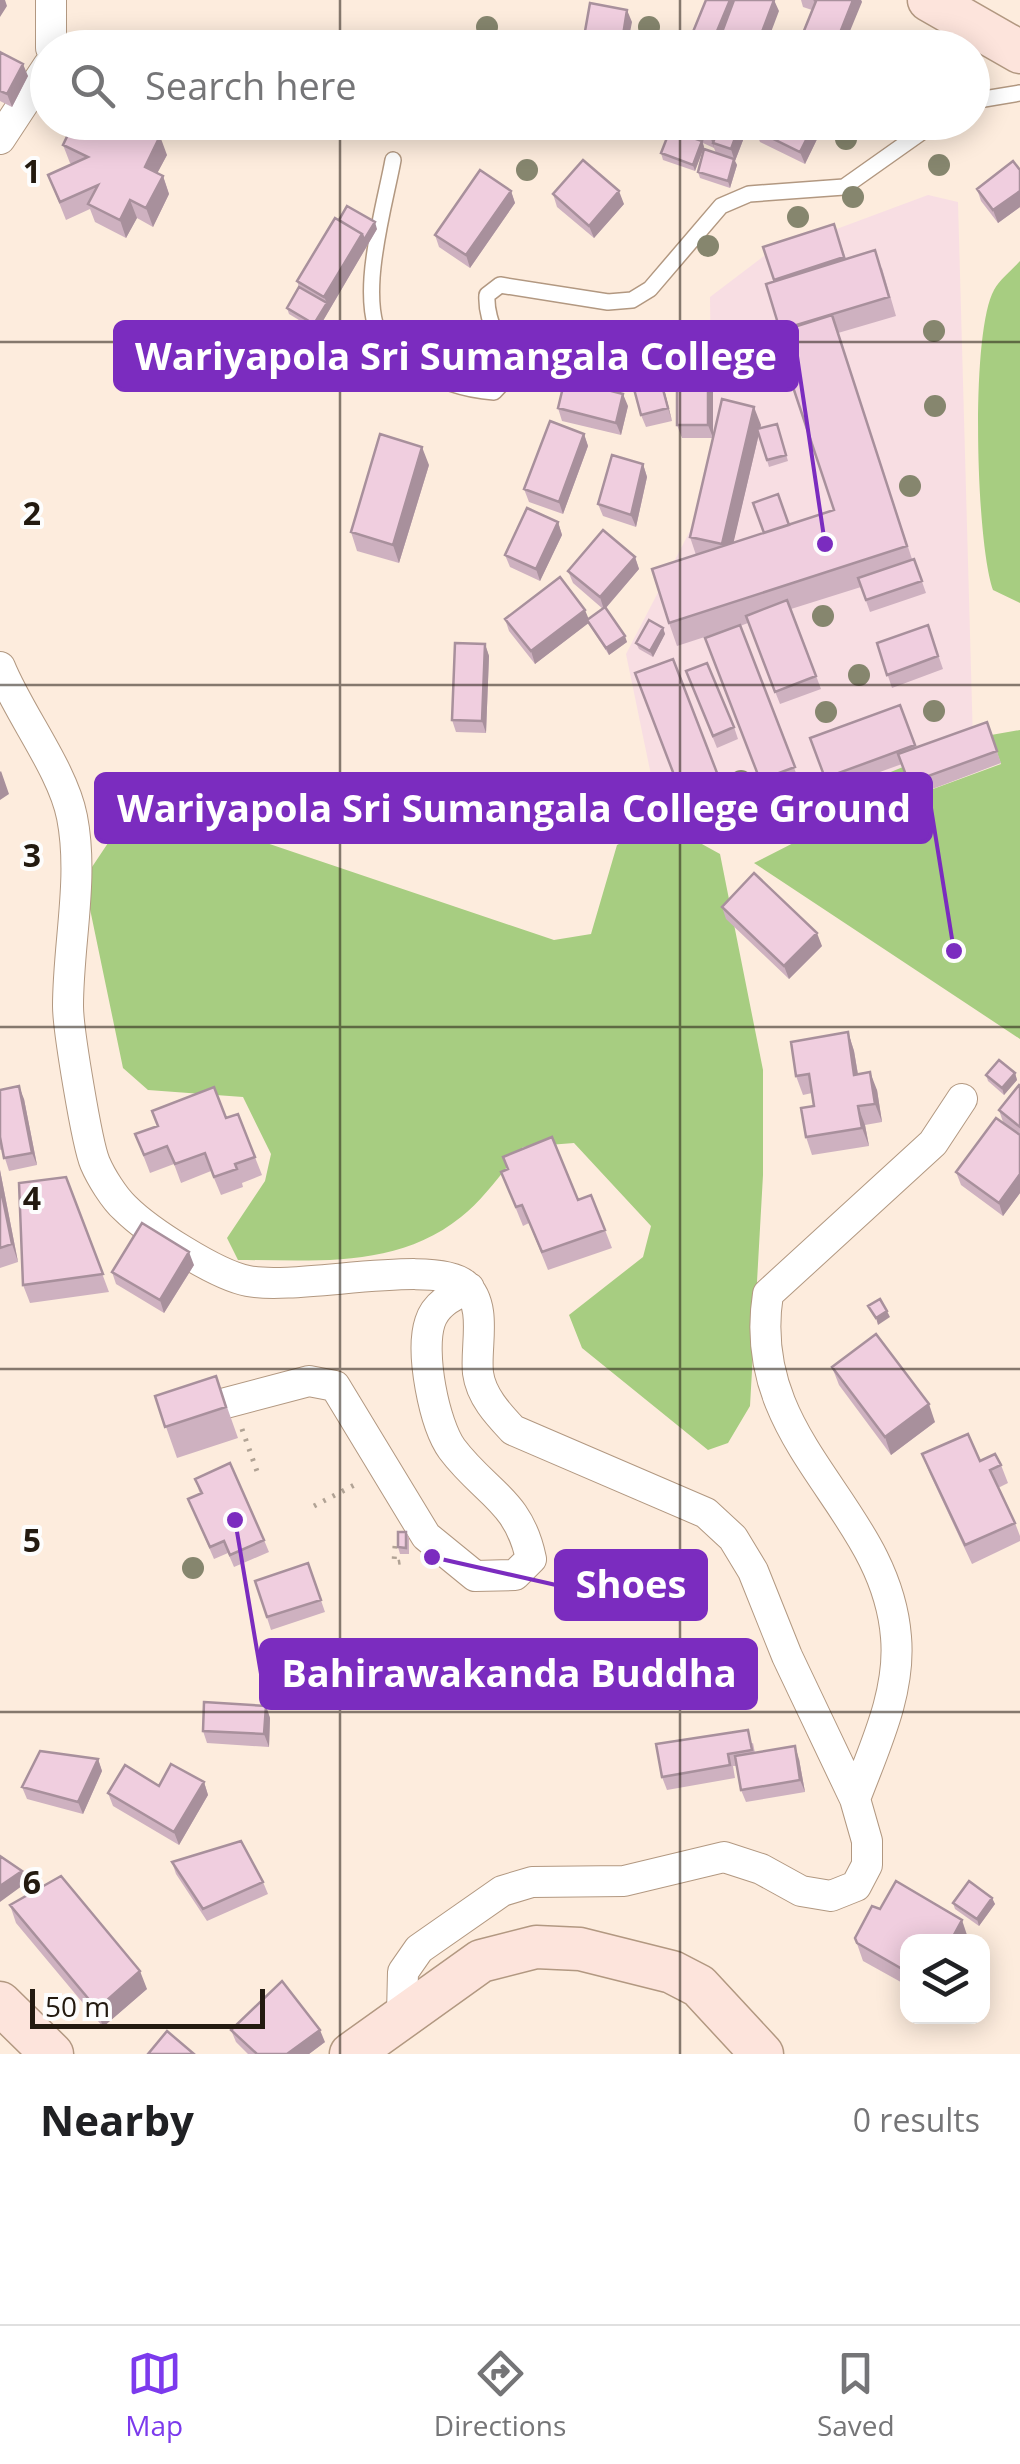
<!DOCTYPE html>
<style>
body{margin:0;font-family:"Open Sans",sans-serif;background:#f2f2f2;color:#202124}
.controls{position:absolute;right:30px;bottom:30px;display:grid;overflow:hidden;border-radius:20px;box-shadow:0 5px 25px #0003}
.controls button{width:90px;height:90px;display:grid;place-items:center;padding:0;border:0;border-bottom:2px solid #e0e0e0;background:#fff;color:#202124;font:50px sans-serif}
.scale{position:absolute;left:30px;bottom:25px;width:235px;box-sizing:border-box;padding-left:10px;border:5px solid #231a10;border-top:0;font-size:28px;line-height:35px;white-space:nowrap;color:#231a10;-webkit-text-stroke:8px #fdfdfd;paint-order:stroke}
.list{margin:0;padding:0;list-style:none}
h2{display:flex;justify-content:space-between;align-items:center;height:130px;margin:0;padding:0 40px;font-size:42px}
h2 small{font-size:32px;font-weight:400;color:#757577}
.icon{flex:none;width:55px;height:55px;fill:none;stroke:currentColor;stroke-width:2;stroke-linecap:round;stroke-linejoin:round}
.map{position:relative;flex:none;width:1020px;height:2054px;overflow:hidden}
.search{position:absolute;background:#fff;box-shadow:0 5px 25px #0003;left:30px;right:30px;top:30px;height:110px;display:flex;align-items:center;gap:25px;box-sizing:border-box;padding:0 35px;border-radius:55px;color:#757577;font-size:38px}
.sheet{height:270px;background:#fff}
nav{display:flex;justify-content:space-around;align-items:center;box-sizing:border-box;height:140px;border-top:2px solid #e0e0e0;background:#fff;font-size:28px;color:#757577}
nav a{display:grid;justify-items:center;gap:5px}
nav .on{color:#7c3aed}
.map>svg:first-child{display:block}
</style>
<div class="map">
<svg width="1020" height="2054" viewBox="0 0 1020 2054">
<rect width="100%" height="100%" fill="#fdecdd"/>
<path fill="#f8dee3" d="M928,195L958,202L973,742L716,841L658,809L626,654L705,502L712,461L710,297L764,256Z"/>
<path fill="#a7cd81" d="M1020,261V603L993,590C976,542 970,333 994,290C1000,279 1012,270 1020,261Z
M1020,730V1039L754,863L864,807L871,780L903,767L914,796L1001,764L991,735Z
M662,822L720,854L763,1070V1175L750,1406L728,1443L708,1450L582,1348L569,1315L643,1257L651,1226L574,1143L523,1147C504,1170 484,1199 461,1217C397,1269 314,1260 238,1260L227,1238L265,1181L271,1154L243,1097L148,1090L123,1068L90,909L92,867L112,837L143,824L225,829L554,940L591,934L617,845Z"/>
<g fill="none" stroke-linecap="round" stroke-linejoin="round">
<defs>
<path id="lane" d="M972,101L1020,93
M393,160C385,206 352,311 388,349C394,355 406,360 414,365C438,381 466,390 494,392L506,379C508,348 485,326 487,295L500,285L608,302L632,300L650,289L721,206L749,194L844,187L936,122"/>
<path id="street" d="M51,0V48
M0,139L48,66
M0,667C19,714 63,770 72,817C84,878 68,944 68,1006C68,1029 87,1144 95,1163C101,1177 114,1198 125,1208C148,1231 216,1275 248,1281C297,1291 436,1258 465,1285C488,1306 475,1346 478,1373C481,1396 498,1414 513,1430L706,1513L733,1538L753,1571L787,1656L855,1799L867,1841V1865L856,1886L831,1896L801,1891L761,1869L724,1857L624,1881L532,1882L502,1891L419,1949L403,1972L402,2014
M188,1413L309,1381L335,1386L426,1536L475,1576L515,1575L531,1559C519,1500 485,1493 452,1449C434,1424 420,1352 430,1322C436,1303 453,1296 469,1288
M855,1799C874,1748 901,1693 896,1637C886,1506 744,1444 768,1294L933,1143L962,1099"/>
<path id="secondary" d="M929,0L1020,52
M0,2003L52,2054
M351,2054L481,1961L536,1947L580,1949L672,1972L699,1986L762,2054"/>
</defs>
<use href="#lane" stroke="#b29881" stroke-width="18"/>
<use href="#street" stroke="#b29881" stroke-width="32"/>
<use href="#secondary" stroke="#b29881" stroke-width="45"/>
<path stroke="#b1a395" stroke-width="5" stroke-dasharray="2.5 8" stroke-linecap="butt" d="M242,1429L259,1477
M314,1506L360,1482
M395,1546L394,1563L406,1561"/>
<use href="#lane" stroke="#fff" stroke-width="15"/>
<use href="#street" stroke="#fff" stroke-width="30"/>
<use href="#secondary" stroke="#fde4dc" stroke-width="42"/>
</g>
<g fill="#86866e">
<circle cx="487" cy="27" r="11"/>
<circle cx="649" cy="27" r="11"/>
<circle cx="846" cy="139" r="11"/>
<circle cx="939" cy="165" r="11"/>
<circle cx="527" cy="170" r="11"/>
<circle cx="853" cy="197" r="11"/>
<circle cx="798" cy="217" r="11"/>
<circle cx="708" cy="246" r="11"/>
<circle cx="934" cy="331" r="11"/>
<circle cx="935" cy="406" r="11"/>
<circle cx="910" cy="486" r="11"/>
<circle cx="823" cy="616" r="11"/>
<circle cx="859" cy="675" r="11"/>
<circle cx="934" cy="711" r="11"/>
<circle cx="826" cy="712" r="11"/>
<circle cx="741" cy="781" r="11"/>
<circle cx="193" cy="1568" r="11"/>
</g>
<path fill="#ceb1c0" d="M801,0H861L862,2L812,10L803,7Z
M0,52L28,76L12,107L0,101Z
M61,122H122L119,128L167,155L157,173L163,176L169,194L153,227L137,218L126,238L95,222L90,209L66,220L48,175L72,164L70,163L63,145L69,133L64,130Z
M664,122H750L735,161L737,165L730,188L700,178L698,172L716,153L714,148L703,143L704,147L695,171L663,160L661,153L670,130L667,128Z
M755,130L820,133L805,164L760,142Z
M1020,170V207L998,223L981,201L977,189Z
M511,191L515,203L470,268L439,247L435,235Z
M553,194L624,204L594,238L557,207Z
M339,220L377,229L317,331L289,314L287,308L299,287L297,281Z
M834,224L846,259L882,268L896,316L838,333L912,559H914L926,593L870,612L861,587L791,609L821,689L780,704L748,623L740,626L801,786L767,798L705,638L720,632L677,646L669,623L696,555L690,537L761,425L760,429L777,424L788,461L769,467L759,434L733,543L834,510L780,331L774,281Z
M689,331L698,368L684,371L713,384V438H682L677,425V373L671,375L668,369Z
M592,339L596,351L585,383L542,367L537,355Z
M655,353L672,421L646,427L641,415Z
M628,406L621,435L562,421L558,408Z
M584,434L588,446L563,514L529,502L524,489Z
M643,464L647,477L636,527L603,516L598,504Z
M429,465L399,563L357,551L351,532Z
M558,522L562,535L540,581L510,567L505,555Z
M635,557L639,569L606,608L627,642L609,655L588,623L535,664L509,631L505,619H588L603,609L573,583L568,571Z
M928,625L943,669L892,688L877,643Z
M663,628L665,634L653,657L639,649L636,643Z
M485,644L489,656L486,733L456,732L452,720Z
M673,659L725,796L687,811L635,673Z
M686,671L734,727L738,739L717,748Z
M900,705L916,748L987,722L1001,763L914,796L902,764L830,790L810,738Z
M722,907L822,946L789,979L726,919Z
M848,1032L854,1051L858,1074L877,1090L882,1122L865,1125L869,1146L812,1155L806,1137L814,1106L812,1093L803,1095L796,1076Z
M1015,1073L1017,1080L1004,1095L988,1081L986,1075Z
M1020,1086V1193L1003,1216L961,1185L956,1172L1003,1122L999,1110Z
M0,1090L24,1099L37,1165L9,1171L2,1149L0,1150Z
M238,1114L262,1175L242,1183L243,1187L221,1195L211,1171L181,1183L174,1164L150,1173L135,1134L226,1118Z
M0,1170L18,1262L0,1268Z
M501,1172L578,1200L605,1230L612,1248L548,1270L529,1223L523,1226Z
M66,1177L109,1292L30,1303L23,1285Z
M194,1265L164,1313L116,1284L112,1272Z
M832,1367L935,1422L891,1455L839,1385Z
M216,1376L238,1438L177,1458L155,1396Z
M922,1454L980,1461L1001,1465L1008,1483L998,1488L1015,1523L1020,1536V1541L972,1564L929,1472Z
M195,1479L264,1540L269,1552L234,1567L228,1553L214,1559L188,1499L200,1494Z
M406,1532L409,1538V1554H400L398,1547Z
M308,1563L325,1612L271,1630L255,1581Z
M266,1706L270,1718L269,1747L207,1743L203,1731Z
M753,1743L755,1753L799,1759L805,1792L746,1802L741,1790L737,1766H733L735,1778L667,1790L662,1777Z
M98,1759L102,1771L83,1814L27,1799L22,1787Z
M204,1782L208,1795L179,1845L113,1806L108,1793L159,1786Z
M172,1862L263,1882L268,1894L207,1921L176,1874Z
M992,1898L995,1904L979,1926L955,1909L953,1903Z
M10,1905L147,1989L103,2027L16,1923Z
M880,1909L968,1938L908,1942V1986L863,1961L855,1938Z
M231,2030L325,2042L309,2054H248L236,2042Z"/>
<path fill="#a8909c" d="M0,0H5L7,6L0,17Z
M730,0H739L720,48H710Z
M774,0L779,11L765,48H756Z
M853,0H861L862,2L843,48H834Z
M627,10L632,22L627,48H621Z
M23,64L28,76L12,107L7,94Z
M107,122H122L113,140Z
M716,122H726L713,143L714,148L710,136Z
M741,122H750L735,161L737,165L730,188L728,181L734,159L731,149Z
M815,122L820,133L805,164L800,152Z
M160,136L167,155L151,185L145,167Z
M702,141L704,147L695,171L693,165Z
M163,176L169,194L153,227L146,208Z
M511,191L515,203L470,268L466,255Z
M619,191L624,204L594,238L589,226Z
M1020,191V207L998,223L993,210Z
M130,200L137,218L126,238L120,220Z
M375,222L377,229L317,331L314,324L327,303L324,297L362,234Z
M592,339L596,351L585,383L580,370Z
M650,341L655,353L672,421L668,408Z
M708,371L713,384V438L708,425Z
M623,394L628,406L621,435L616,423Z
M754,407L761,425L729,562L722,544Z
M584,434L588,446L563,514L559,502Z
M422,447L429,465L399,563L393,545Z
M643,464L647,477L636,527L631,515Z
M558,522L562,535L540,581L536,569Z
M635,557L639,569L604,610L600,597Z
M585,610L590,622L535,664L531,651Z
M663,628L665,634L653,657L650,651Z
M625,636L627,642L609,655L606,648Z
M485,644L489,656L486,733L482,721Z
M1,771L9,794L0,800V772Z
M817,933L822,946L789,979L784,966Z
M848,1032L854,1051L861,1093L854,1075Z
M870,1072L877,1090L882,1122L875,1104Z
M1015,1073L1017,1080L1004,1095L1002,1088Z
M19,1086L24,1099L37,1165L32,1153Z
M858,1106L865,1125L869,1146L862,1128Z
M0,1170L18,1262L12,1244L0,1185Z
M1020,1174V1193L1003,1216L999,1203Z
M189,1252L194,1265L164,1313L160,1300Z
M887,1311L890,1317L878,1325L876,1318Z
M929,1404L935,1422L891,1455L885,1437Z
M266,1706L270,1718L269,1747L264,1734Z
M795,1746L799,1759L805,1792L800,1780Z
M98,1759L102,1771L83,1814L78,1802Z
M204,1782L208,1795L179,1845L174,1832Z
M22,1871L26,1883L0,1902V1886Z
M992,1898L995,1904L979,1926L977,1919Z
M962,1920L968,1938L966,1942H950Z
M140,1971L147,1989L103,2027L97,2009Z
M320,2030L325,2042L309,2054H287Z"/>
<path fill="#f0cedf" stroke="#a8909c" stroke-width="2.5" d="M706,0H730L710,48H697L688,44Z
M734,0H774L756,48H716Z
M814,0H853L834,48H797L816,1Z
M590,3L627,10L621,48H582Z
M443,35L470,47L438,48Z
M0,52L23,64L7,94L0,91Z
M74,122H107L126,132L131,122H133L160,136L145,167L163,176L146,208L130,200L120,220L88,204L98,185L60,202L48,175L88,157L63,145Z
M681,122H716L710,136Z
M720,122H741L731,149L713,143Z
M758,122H815L800,152L755,130Z
M670,130L702,141L693,165L661,153Z
M704,149L734,159L728,181L698,172Z
M583,160L619,191L589,226L553,194Z
M1013,161L1020,170V191L993,210L977,189Z
M480,170L511,191L466,255L435,235Z
M347,206L375,222L364,240L362,234L339,220Z
M335,218L362,234L324,297L297,281Z
M834,224L844,257L774,280L763,247Z
M875,250L889,297L780,330L766,284Z
M299,287L327,303L314,324L287,308Z
M832,315L907,546L669,623L652,569L834,510L775,333Z
M650,341L668,408L641,415L623,348Z
M677,371H708V425H677Z
M565,379L623,394L616,423L558,408Z
M722,399L754,407L722,544L690,537Z
M550,421L584,434L559,502L524,489Z
M777,424L786,455L767,460L757,429Z
M380,434L422,447L393,545L351,532Z
M612,455L643,464L631,515L598,504Z
M778,494L789,525L764,533L753,503Z
M527,508L558,522L536,569L505,555Z
M603,530L635,557L600,597L568,571Z
M914,559L922,581L866,600L858,578Z
M560,577L585,610L531,651L505,619Z
M787,600L816,676L775,692L746,616Z
M605,607L625,636L606,648L587,620Z
M649,620L663,628L650,651L636,643Z
M740,625L795,767L760,780L705,638Z
M928,625L938,656L887,675L877,643Z
M455,643L485,644L482,721L452,720Z
M673,659L719,778L681,793L635,673Z
M707,663L734,727L713,736L686,671Z
M900,705L915,745L825,778L810,738Z
M987,722L997,751L909,783L898,754Z
M754,873L817,933L784,966L722,907Z
M848,1032L854,1075L870,1072L875,1104L858,1106L862,1128L806,1137L801,1108L814,1106L809,1074L796,1076L791,1042Z
M999,1060L1015,1073L1002,1088L986,1075Z
M1019,1085L1020,1086V1127L999,1110Z
M19,1086L32,1153L4,1158L0,1137V1090Z
M214,1087L226,1118L238,1114L255,1157L235,1164L237,1169L214,1177L205,1153L175,1164L167,1146L144,1155L135,1134L158,1126L152,1111Z
M996,1118L1020,1135V1174L999,1203L956,1172Z
M552,1137L578,1200L591,1195L605,1230L542,1252L522,1205L516,1207L501,1172L508,1169L503,1157Z
M66,1177L103,1274L23,1285L19,1183Z
M0,1185L12,1244L0,1248Z
M142,1223L189,1252L160,1300L112,1272Z
M880,1299L887,1311L876,1318L868,1306Z
M876,1334L929,1404L885,1437L832,1367Z
M216,1376L226,1407L165,1427L155,1396Z
M968,1434L980,1461L995,1454L1001,1465L990,1470L1015,1523L965,1545L922,1454Z
M230,1463L264,1540L230,1555L224,1541L210,1547L188,1499L202,1493L195,1479Z
M398,1532H406V1548L398,1547Z
M308,1563L321,1600L267,1617L255,1581Z
M204,1702L266,1706L264,1734L203,1731Z
M748,1730L752,1750L728,1754L730,1765L662,1777L656,1744Z
M795,1746L800,1780L741,1790L735,1756Z
M40,1751L98,1759L78,1802L22,1787Z
M171,1764L204,1782L174,1832L108,1793L125,1765L159,1786Z
M241,1841L263,1882L203,1909L172,1862Z
M0,1856L22,1871L0,1886Z
M61,1876L140,1971L97,2009L10,1905Z
M896,1881L962,1920L950,1942H908V1964L904,1970L857,1943L855,1938L872,1906L880,1909Z
M969,1881L992,1898L977,1919L953,1903Z
M282,1981L320,2030L287,2054H257L231,2030Z
M167,2031L194,2054H148Z"/>
<path fill="none" stroke="#231a10" stroke-width="2.5" stroke-opacity="0.55" d="M340,0V48M680,0V48M340,122V2054M680,122V2054M0,342H1020M0,685H1020M0,1027H1020M0,1369H1020M0,1712H1020"/>
<g font-size="32" text-anchor="middle" font-weight="bold" fill="#231a10" stroke="#fdfdfd" stroke-width="8" stroke-linejoin="round" paint-order="stroke">
<text x="32" y="183">1</text>
<text x="32" y="525">2</text>
<text x="32" y="867">3</text>
<text x="32" y="1210">4</text>
<text x="32" y="1552">5</text>
<text x="32" y="1894">6</text>
</g>
<path fill="none" stroke="#7b2cbf" stroke-width="4" d="M825 544L797 356M954 951L931 808M432 1557L556 1585M235 1520L261 1674"/>
<g fill="#7b2cbf" stroke="#fdfdfd" stroke-width="4">
<circle cx="825" cy="544" r="10"/>
<circle cx="954" cy="951" r="10"/>
<circle cx="432" cy="1557" r="10"/>
<circle cx="235" cy="1520" r="10"/>
</g>
<g fill="#7b2cbf" stroke="#7b2cbf" stroke-width="4">
<rect x="115" y="322" width="682" height="68" rx="10"/>
<rect x="96" y="774" width="835" height="68" rx="10"/>
<rect x="556" y="1551" width="150" height="68" rx="10"/>
<rect x="261" y="1640" width="495" height="68" rx="10"/>
</g>
<g font-size="38" text-anchor="middle" font-weight="bold" fill="#fff">
<text x="456" y="370">Wariyapola Sri Sumangala College</text>
<text x="514" y="822">Wariyapola Sri Sumangala College Ground</text>
<text x="631" y="1598">Shoes</text>
<text x="509" y="1687">Bahirawakanda Buddha</text>
</g>
</svg>
<div class="controls">
<button><svg class="icon" aria-label="layers" viewBox="0 0 24 24"><path d="M12 4l9 5-9 5-9-5zM3 14l9 5 9-5"/></svg></button>
</div>
<div class="scale">50 m</div>
<div class="search"><svg class="icon" aria-label="search" viewBox="0 0 24 24"><circle cx="10" cy="10" r="6"/><path d="M15 15l6 6"/></svg>Search here</div>
</div>
<section class="sheet">
<h2>Nearby<small>0 results</small></h2>
<ul class="list">
</ul>
</section>
<nav>
<a class="on"><svg class="icon" aria-label="map" viewBox="0 0 24 24"><path d="M3 6l6-2 6 2 6-2v14l-6 2-6-2-6 2zM9 4v14M15 6v14"/></svg>Map</a>
<a><svg class="icon" aria-label="directions" viewBox="0 0 24 24"><path d="M12 3l9 9-9 9-9-9zM9 14v-3h6M13 9l2 2-2 2"/></svg>Directions</a>
<a><svg class="icon" aria-label="saved" viewBox="0 0 24 24"><path d="M7 4h10v16l-5-4-5 4z"/></svg>Saved</a>
</nav>
